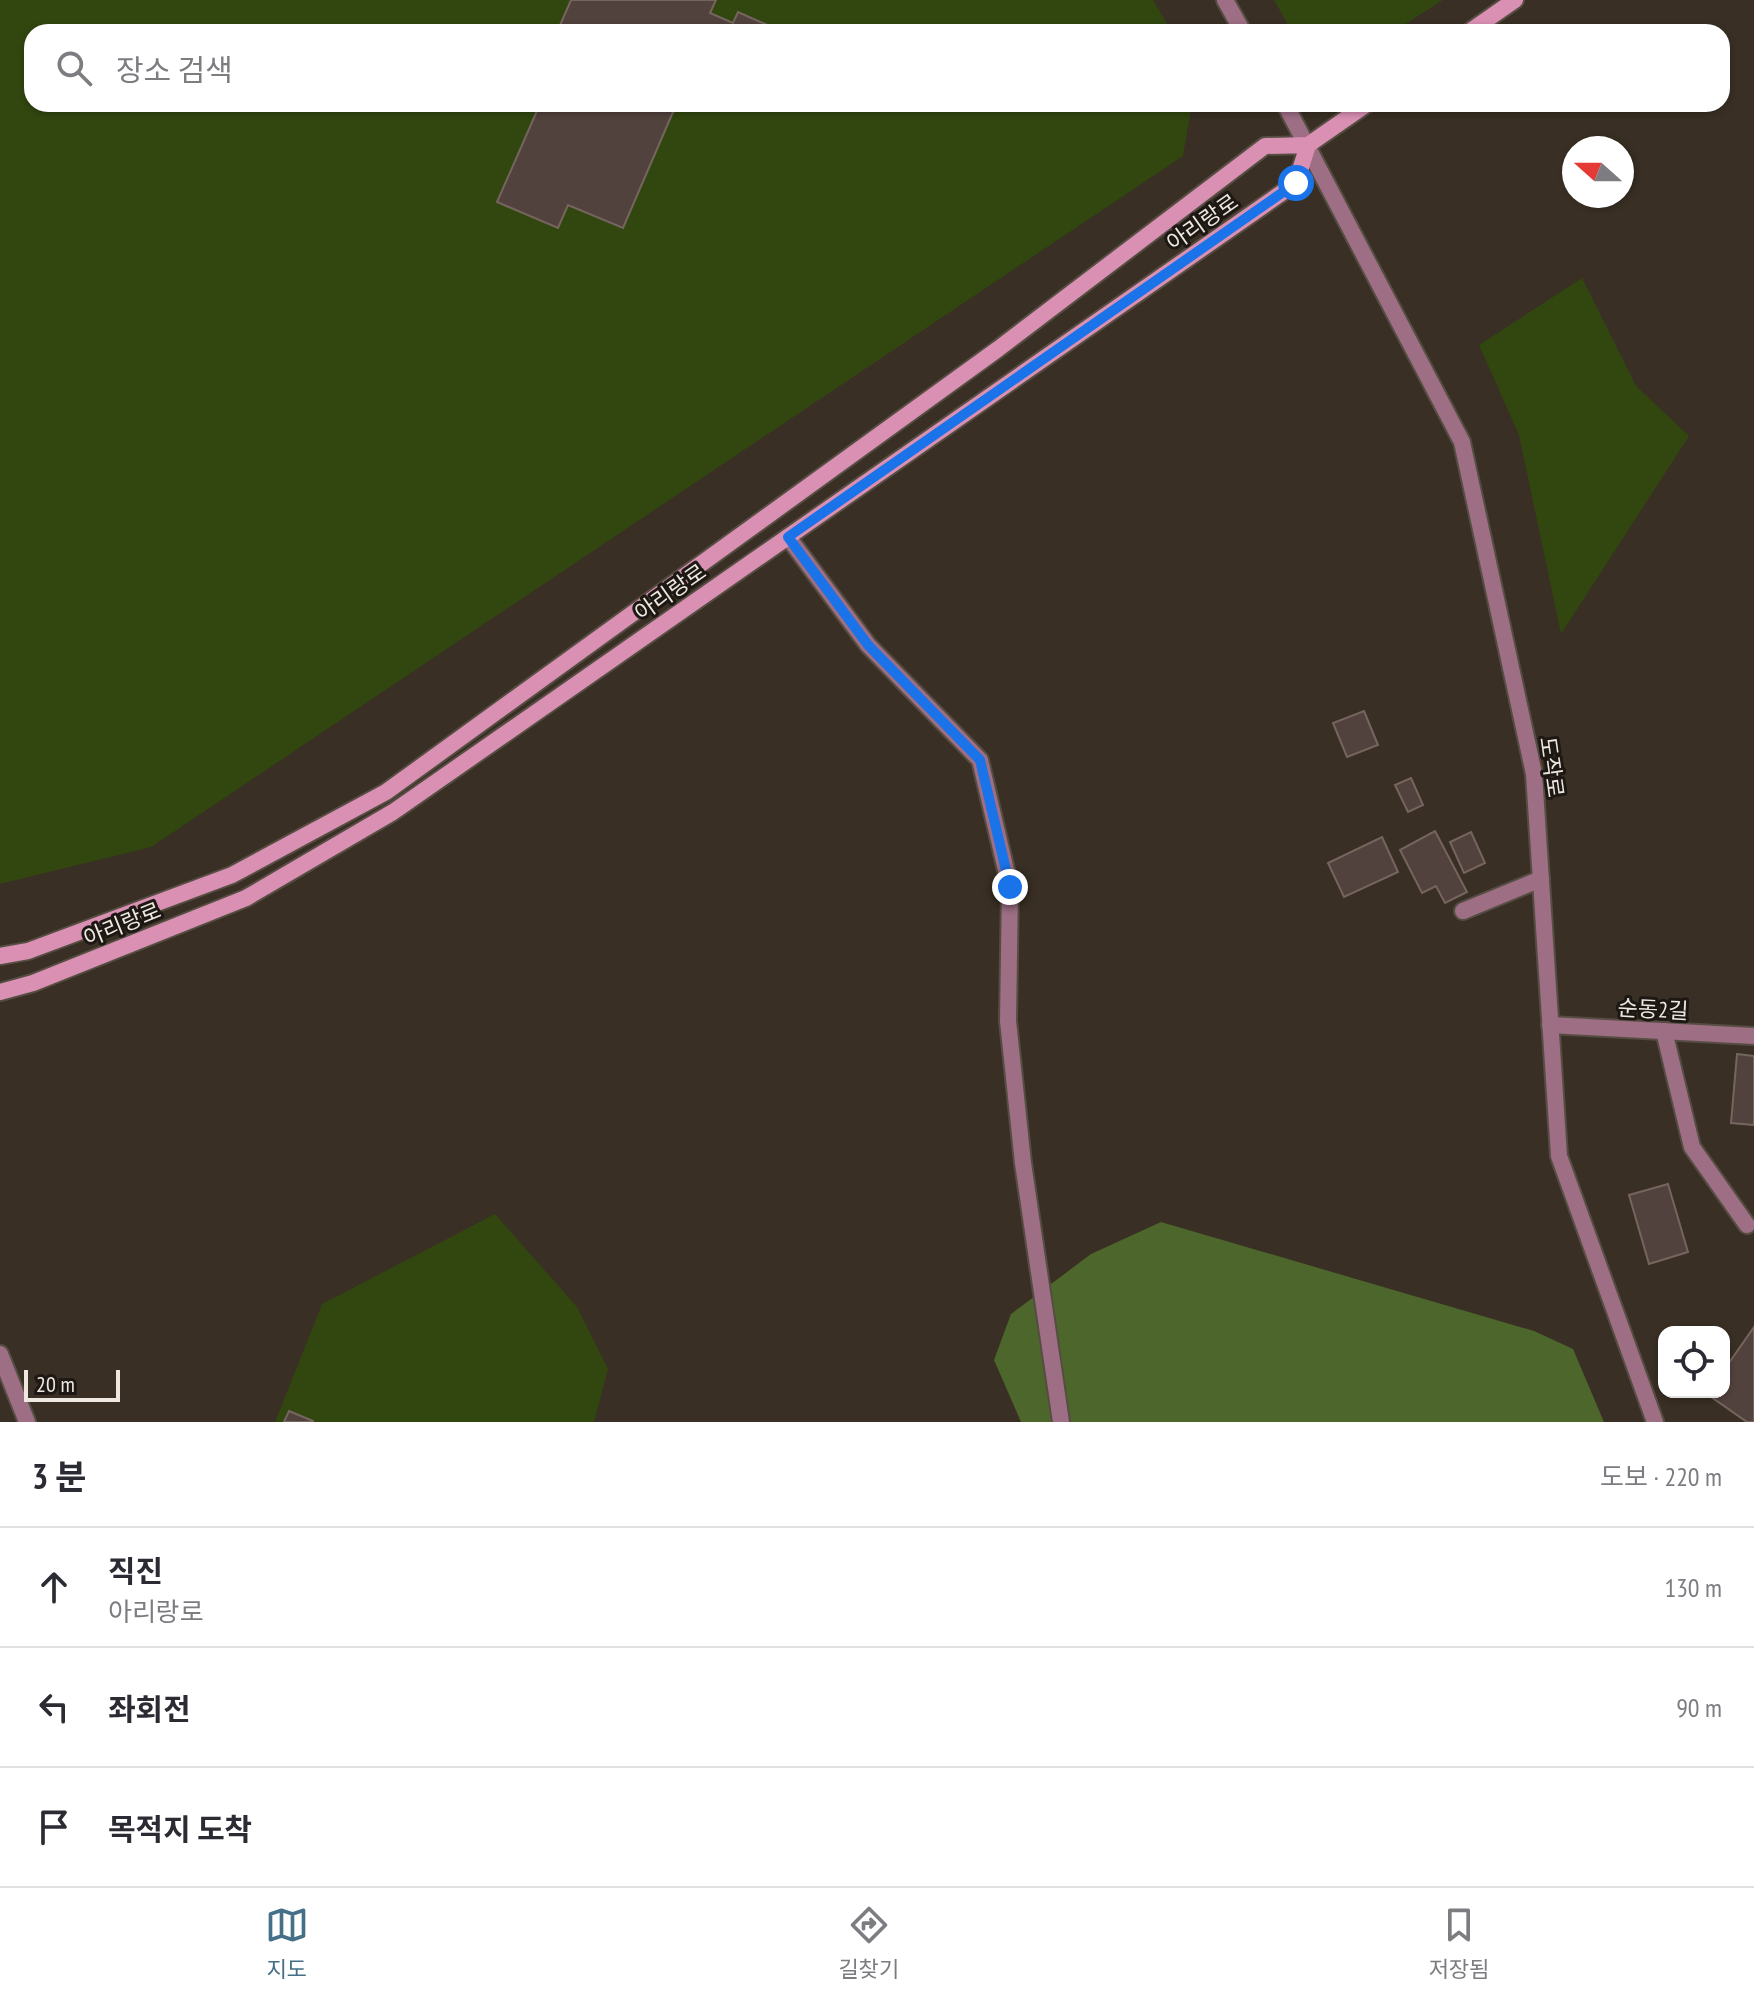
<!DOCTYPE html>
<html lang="ko">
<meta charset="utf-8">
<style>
body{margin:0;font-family:"PT Sans Narrow","Noto Sans KR",sans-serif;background:#f7f7f7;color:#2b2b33}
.controls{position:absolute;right:24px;bottom:24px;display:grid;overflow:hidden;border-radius:16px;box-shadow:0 2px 6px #0004}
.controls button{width:72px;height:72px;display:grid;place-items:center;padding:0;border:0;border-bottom:2px solid #e1e1e2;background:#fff;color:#2b2b33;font:40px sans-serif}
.compass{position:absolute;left:1562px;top:136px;width:72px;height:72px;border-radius:50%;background:#fff;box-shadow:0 2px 6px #0004;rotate:291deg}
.scale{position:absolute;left:24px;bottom:20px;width:96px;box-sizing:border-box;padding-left:8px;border:4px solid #eee8e1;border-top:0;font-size:22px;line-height:28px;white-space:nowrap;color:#eee8e1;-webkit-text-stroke:6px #1d1813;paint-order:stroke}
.stop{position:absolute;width:24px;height:24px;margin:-18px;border:6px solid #1a73e8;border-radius:50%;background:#fff}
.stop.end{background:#1a73e8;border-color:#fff;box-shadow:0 2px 8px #0008}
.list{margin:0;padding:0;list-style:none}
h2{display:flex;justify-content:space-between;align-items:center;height:104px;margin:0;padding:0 32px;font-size:34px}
h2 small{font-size:26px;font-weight:400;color:#7c7c81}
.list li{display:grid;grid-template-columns:52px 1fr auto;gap:24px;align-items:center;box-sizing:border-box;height:120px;padding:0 32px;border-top:2px solid #e1e1e2}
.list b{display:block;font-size:30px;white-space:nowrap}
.list p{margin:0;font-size:26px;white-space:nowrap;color:#7c7c81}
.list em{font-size:26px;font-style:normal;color:#7c7c81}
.icon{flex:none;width:44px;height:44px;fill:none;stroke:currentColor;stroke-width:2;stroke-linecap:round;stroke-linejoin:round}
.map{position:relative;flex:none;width:1754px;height:1422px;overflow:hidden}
.search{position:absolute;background:#fff;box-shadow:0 2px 6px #0004;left:24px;right:24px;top:24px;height:88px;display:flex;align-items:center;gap:20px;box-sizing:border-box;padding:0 28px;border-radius:24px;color:#7c7c81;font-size:30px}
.sheet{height:464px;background:#fff}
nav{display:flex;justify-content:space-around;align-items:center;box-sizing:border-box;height:112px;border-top:2px solid #e1e1e2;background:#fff;font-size:22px;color:#7c7c81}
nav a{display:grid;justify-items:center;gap:4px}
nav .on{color:#457087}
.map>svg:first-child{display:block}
</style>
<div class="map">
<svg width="1754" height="1422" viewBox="0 0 1754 1422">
<rect width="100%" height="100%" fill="#392f24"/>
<path fill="#31470f" d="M0,0H1153L1172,32H32V104H1192L1183,156L151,847L0,884Z
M1274,0H1443L1393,32H1292Z
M1582,278L1636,386L1689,436L1561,634L1519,435L1479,345Z
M495,1214L577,1307L608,1369L594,1422H275L322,1304Z"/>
<path fill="#4d662c" d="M1161,1222L1534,1331L1573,1349L1604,1422H1021L994,1360L1011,1314L1091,1254Z"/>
<path fill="#52423d" stroke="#76655f" stroke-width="2" d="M571,0H716L710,13L733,23L738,12L783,32H557Z
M540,104H690L673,112L623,228L568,205L558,228L497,202Z
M1364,711L1378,745L1347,757L1333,723Z
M1411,778L1423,805L1408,812L1395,785Z
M1435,831L1467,892L1445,903L1436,886L1422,893L1400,850Z
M1471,832L1485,863L1464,873L1450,842Z
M1382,837L1398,872L1344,897L1328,863Z
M1737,1054L1754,1056V1125L1731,1123Z
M1668,1184L1688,1252L1649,1264L1629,1195Z
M1754,1327V1422H1747L1707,1394L1709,1392H1724V1370Z
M289,1411L313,1421V1422H284Z"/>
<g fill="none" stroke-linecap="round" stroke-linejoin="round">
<defs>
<path id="service" d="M788,537L868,645L980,760L1010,887L1008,1021L1023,1163L1061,1422
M1463,911L1541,879
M1664,1031L1692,1147L1747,1225
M0,1354L27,1422"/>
<path id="minor" d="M1550,1025L1754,1036"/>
<path id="tertiary" d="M1225,0L1243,32
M1285,104L1462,442L1534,774L1559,1156L1655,1422"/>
<path id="secondary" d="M1469,32L1515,0
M0,956L28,951L232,875L386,792L998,349L1265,146L1308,145L1367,104
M0,992L33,983L246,898L393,812L1296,183L1308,145"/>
</defs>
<use href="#service" stroke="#564d42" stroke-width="20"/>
<use href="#minor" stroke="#564d42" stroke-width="20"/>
<use href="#tertiary" stroke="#564d42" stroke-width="20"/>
<use href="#secondary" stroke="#564d42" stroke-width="20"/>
<use href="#service" stroke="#9d6e84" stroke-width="16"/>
<use href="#minor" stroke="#9d6e84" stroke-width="16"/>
<use href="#tertiary" stroke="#9d6e84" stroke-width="16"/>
<use href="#secondary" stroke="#da90b3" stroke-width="16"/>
</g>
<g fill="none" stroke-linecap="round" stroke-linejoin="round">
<path stroke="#1a73e8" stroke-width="10" d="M1010,887L980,760L868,645L788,537L1296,183"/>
</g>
<g text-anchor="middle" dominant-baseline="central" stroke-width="6" stroke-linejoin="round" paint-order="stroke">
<g font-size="22" fill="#eee8e1" stroke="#1d1813">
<text transform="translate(1202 222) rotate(-35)">아리랑로</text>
<text transform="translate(670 592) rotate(-35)">아리랑로</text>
<text transform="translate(1552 767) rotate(82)">도작로</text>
<text transform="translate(122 924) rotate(-22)">아리랑로</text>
<text transform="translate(1653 1009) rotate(3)">순동2길</text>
</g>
</g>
</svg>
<div class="controls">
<button><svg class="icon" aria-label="locate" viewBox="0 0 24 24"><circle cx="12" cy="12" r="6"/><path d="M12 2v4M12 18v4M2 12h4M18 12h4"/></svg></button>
</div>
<svg class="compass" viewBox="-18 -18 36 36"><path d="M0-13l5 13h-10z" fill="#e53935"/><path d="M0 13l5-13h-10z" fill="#7c7c81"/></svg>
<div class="scale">20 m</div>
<div class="stop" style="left:1296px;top:183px"></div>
<div class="stop end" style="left:1010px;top:887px"></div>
<div class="search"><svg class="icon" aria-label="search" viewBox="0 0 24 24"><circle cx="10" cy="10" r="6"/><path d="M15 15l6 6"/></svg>장소 검색</div>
</div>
<section class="sheet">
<h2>3 분<small>도보 · 220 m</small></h2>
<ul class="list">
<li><svg class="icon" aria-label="ahead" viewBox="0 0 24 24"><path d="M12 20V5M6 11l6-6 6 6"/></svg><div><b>직진</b><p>아리랑로</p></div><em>130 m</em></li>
<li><svg class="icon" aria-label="left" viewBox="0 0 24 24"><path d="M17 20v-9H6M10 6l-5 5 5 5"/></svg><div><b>좌회전</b></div><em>90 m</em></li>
<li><svg class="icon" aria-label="arrive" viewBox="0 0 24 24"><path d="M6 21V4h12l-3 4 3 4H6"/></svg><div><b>목적지 도착</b></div></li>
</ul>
</section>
<nav>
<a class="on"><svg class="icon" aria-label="map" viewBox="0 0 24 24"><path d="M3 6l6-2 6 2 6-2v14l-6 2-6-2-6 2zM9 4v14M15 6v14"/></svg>지도</a>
<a><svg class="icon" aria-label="directions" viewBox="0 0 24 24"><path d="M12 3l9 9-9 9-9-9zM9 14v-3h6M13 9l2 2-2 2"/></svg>길찾기</a>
<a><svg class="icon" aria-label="saved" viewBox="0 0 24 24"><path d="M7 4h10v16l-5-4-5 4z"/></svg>저장됨</a>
</nav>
